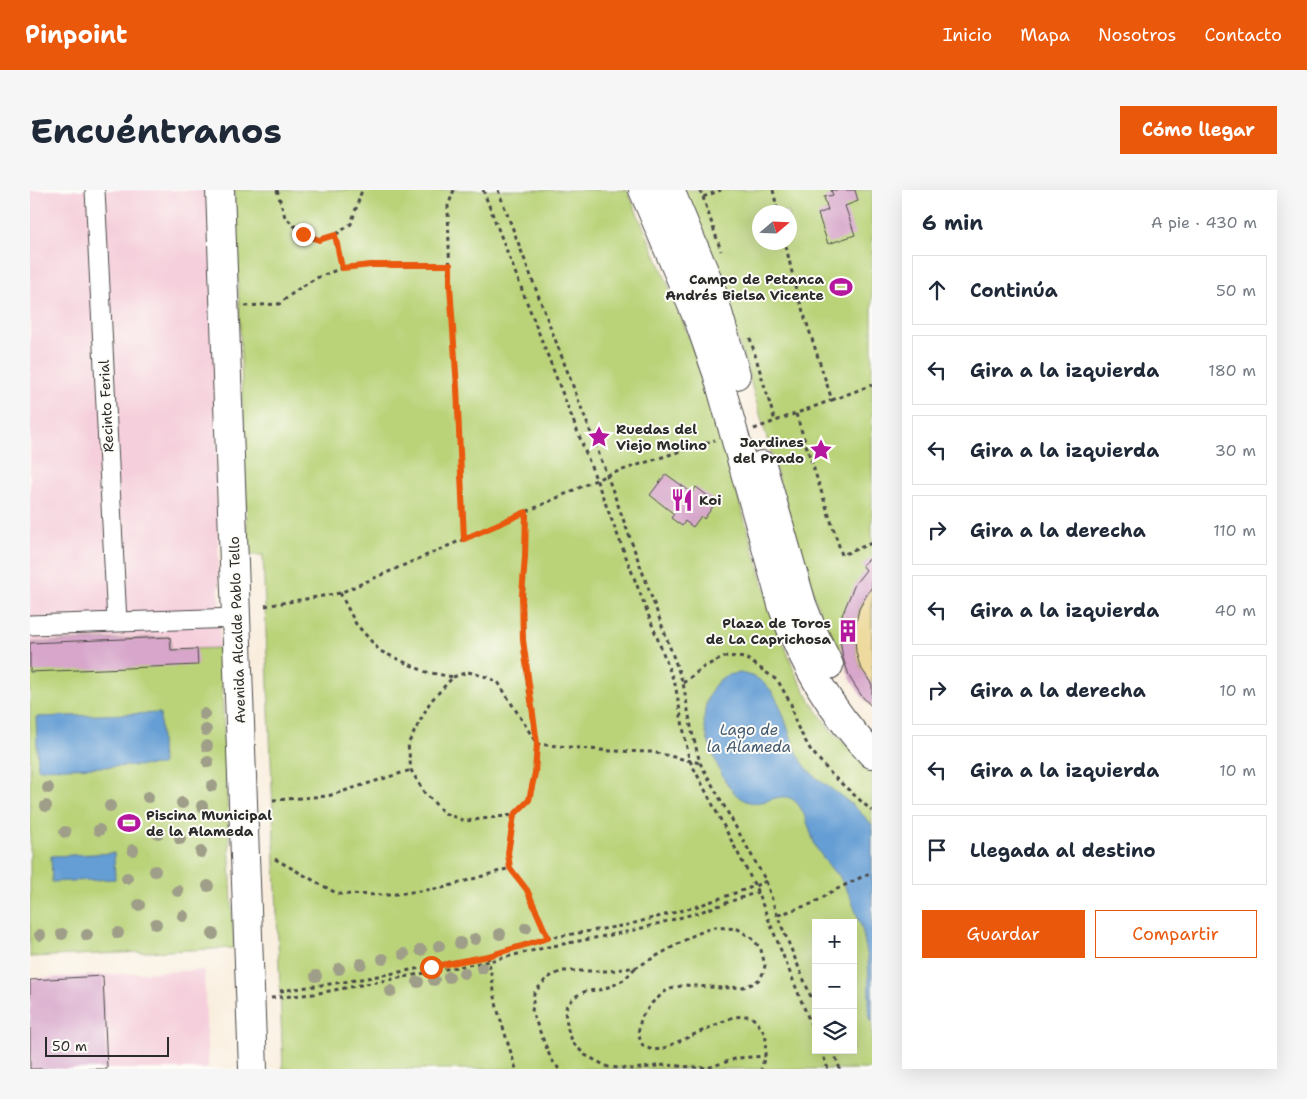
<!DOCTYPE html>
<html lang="es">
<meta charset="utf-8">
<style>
body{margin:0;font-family:"Shantell Sans",sans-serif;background:#f6f6f7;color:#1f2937}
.controls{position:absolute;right:15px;bottom:15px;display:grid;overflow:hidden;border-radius:0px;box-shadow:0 5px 20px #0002}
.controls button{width:45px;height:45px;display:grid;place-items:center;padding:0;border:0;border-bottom:1px solid #e0e1e3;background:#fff;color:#1f2937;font:25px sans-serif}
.compass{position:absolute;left:722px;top:15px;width:45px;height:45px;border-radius:50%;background:#fff;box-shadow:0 5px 20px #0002;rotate:71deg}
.scale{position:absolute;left:15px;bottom:12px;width:124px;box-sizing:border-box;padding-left:5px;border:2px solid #2b2b2b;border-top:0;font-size:14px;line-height:18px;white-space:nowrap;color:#2b2b2b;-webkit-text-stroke:4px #fdfcf7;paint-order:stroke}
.stop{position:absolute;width:15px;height:15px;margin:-11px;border:4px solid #ea580c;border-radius:50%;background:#fff}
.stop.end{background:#ea580c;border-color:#fff;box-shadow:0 1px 5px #0008}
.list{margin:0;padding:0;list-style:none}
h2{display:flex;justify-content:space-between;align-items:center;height:65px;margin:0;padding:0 20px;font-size:21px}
h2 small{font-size:16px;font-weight:400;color:#747a83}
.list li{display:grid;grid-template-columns:32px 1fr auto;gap:15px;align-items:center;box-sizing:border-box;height:70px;margin:0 10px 10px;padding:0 10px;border:1px solid #e0e1e3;border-radius:0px}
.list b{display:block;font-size:19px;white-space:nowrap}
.list em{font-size:16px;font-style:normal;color:#747a83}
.actions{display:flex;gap:10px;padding:15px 20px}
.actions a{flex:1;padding:11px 0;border:1px solid #ea580c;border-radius:0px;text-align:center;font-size:18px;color:#ea580c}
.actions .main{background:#ea580c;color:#fff}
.icon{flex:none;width:28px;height:28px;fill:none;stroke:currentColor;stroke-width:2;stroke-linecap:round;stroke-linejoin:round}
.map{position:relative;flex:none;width:842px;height:879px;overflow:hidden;border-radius:0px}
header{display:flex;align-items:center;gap:30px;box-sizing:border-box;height:70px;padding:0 25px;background:#ea580c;color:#fff}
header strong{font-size:24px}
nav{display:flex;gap:28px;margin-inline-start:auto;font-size:18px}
.intro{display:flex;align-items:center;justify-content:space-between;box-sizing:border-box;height:120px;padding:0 30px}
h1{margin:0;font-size:35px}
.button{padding:12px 22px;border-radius:0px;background:#ea580c;color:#fff;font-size:18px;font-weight:700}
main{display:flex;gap:30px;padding:0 30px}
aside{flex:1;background:#fff;border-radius:0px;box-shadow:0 5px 20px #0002}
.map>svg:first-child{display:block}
</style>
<header>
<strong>Pinpoint</strong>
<nav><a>Inicio</a><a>Mapa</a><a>Nosotros</a><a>Contacto</a></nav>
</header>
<div class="intro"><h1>Encuéntranos</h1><a class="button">Cómo llegar</a></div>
<main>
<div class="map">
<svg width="842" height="879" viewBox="0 0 842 879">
<rect width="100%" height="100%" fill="#fdfcf7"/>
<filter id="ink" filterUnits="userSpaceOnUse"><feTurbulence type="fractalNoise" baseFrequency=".02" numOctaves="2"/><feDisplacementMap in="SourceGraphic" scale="10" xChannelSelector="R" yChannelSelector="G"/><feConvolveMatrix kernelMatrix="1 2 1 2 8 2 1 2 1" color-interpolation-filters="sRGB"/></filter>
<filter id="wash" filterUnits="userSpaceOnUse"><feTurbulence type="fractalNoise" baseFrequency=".0096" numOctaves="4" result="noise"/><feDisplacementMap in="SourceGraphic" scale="20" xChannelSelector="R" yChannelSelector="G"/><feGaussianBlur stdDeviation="1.12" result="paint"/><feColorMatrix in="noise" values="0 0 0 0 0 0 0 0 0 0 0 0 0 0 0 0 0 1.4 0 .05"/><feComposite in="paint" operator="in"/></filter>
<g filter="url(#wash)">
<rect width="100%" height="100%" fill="#f9eede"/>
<path fill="#f5cfdb" d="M0,0H182L190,458L141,460L140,447L0,453Z
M174,780L178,879H0V788Z"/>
<path fill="#bad379" stroke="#727f52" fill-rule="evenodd" d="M204,0H597L633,82L663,158L691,248L739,414L765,483L778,507L799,538L842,582V879H253L233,365H218L209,116ZM786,733H823V860H786Z
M650,0H842V517C827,500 820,489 813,468L802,462L766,348L692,94ZM729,22H759V52H729Z
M140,447L141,460L190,458L204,758L0,767V453Z"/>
<path fill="#eeda9e" stroke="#8c8264" d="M842,397V495C818,465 820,428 842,397Z"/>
<path fill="#659ed4" stroke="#486480" d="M710,483C756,489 752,542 773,573C782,587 798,596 811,606C822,614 833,624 842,635V833C839,826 838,818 839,810L838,769L832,739L820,706L808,684L804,682C798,674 791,666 786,657C780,644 776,622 766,612C749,596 731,624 709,607C697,598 690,582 685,569C681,557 675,545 674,532C674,517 679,497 692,488C697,484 704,484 710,483Z
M130,523L132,575L8,579L6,527Z
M84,663L85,689L22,692L21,666Z"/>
<g id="blocks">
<path fill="#d7a6ca" d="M801,0H825L828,11L815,16L825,45L798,54L788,24L798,20L794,7L803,5Z
M636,284L662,303L666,297L686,312L674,329L671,326L663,337L655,331L652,336L641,328L644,324L620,305Z
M842,367V397L836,406L829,419L826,433L825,448L826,462L830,476L842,495V517L831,505L820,488L813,468L810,449V430L825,394L836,380L832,375Z
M140,447L141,460L167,459L168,475L0,482V453Z
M73,786L77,879H0V790Z"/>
</g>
</g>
<g filter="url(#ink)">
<use href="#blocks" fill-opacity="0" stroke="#4a4846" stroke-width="1"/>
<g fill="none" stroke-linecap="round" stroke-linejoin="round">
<defs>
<path id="street" d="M65,0L87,432
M0,435L206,428"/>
<path id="secondary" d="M190,0L223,879"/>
<path id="primary" d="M613,0L670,134L687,183L753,418C773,473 801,522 842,564
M640,0L680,95L706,185
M732,275L772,414L783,442L799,475"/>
</defs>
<use href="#street" stroke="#4a4846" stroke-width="21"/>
<use href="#secondary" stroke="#4a4846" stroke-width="30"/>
<use href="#primary" stroke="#4a4846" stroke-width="30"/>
<path stroke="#4a4846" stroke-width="3" stroke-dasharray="4 4" stroke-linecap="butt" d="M247,0L255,27L273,44L289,50L305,45L321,34L332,0
M424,0L418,16L420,96L427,198L434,349
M453,0L566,289L645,494L659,569L725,696L786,847
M468,0L577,285L653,493L662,542L670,573L736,691L747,725L786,819
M670,0L673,7L691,0
M743,0L748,22
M673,7L691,61
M305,45L312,78
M215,116L249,114L267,100L286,88L312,78L341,75H420
M720,148L745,231
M802,210L842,195
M766,224L812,365L842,353
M724,239L802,210L766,100L755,52
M310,403L326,434L350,461L396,482L423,487L400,512L378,554L381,580L394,602L414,623L435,631L484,625L499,610L505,583L507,554L497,489L493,450V405L495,367L496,322
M235,416L310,403L496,322L577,285L685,250
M423,487L438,482L457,487L468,492L507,554L581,561L622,562L670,573
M653,493L675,476L697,466L716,468L748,491L761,514L766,534L780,559L802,585L842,621
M243,610L298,606L381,580
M484,625L478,663L480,678L497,700L518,748
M245,669L308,704L358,705L412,698L480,678
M748,725L784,713L799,703L842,682
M458,766L467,818L486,879
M605,778L595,789L584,795L569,800L556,801L546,806L537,815L535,822L538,840L543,853L555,865L578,877L604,879L635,875L677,878L708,868L735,866
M250,801L320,791L458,766L518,748L597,735L665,717L725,696L736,691
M241,808L283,804L459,771L518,757L601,741L667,723L728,702
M791,860L798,879
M803,860L810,879
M529,879L521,869L502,822L504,803L517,788L532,781H579L607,777L664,745L684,737L708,739L724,750L731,760L735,775L734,781L730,789L722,794L713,797L692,798L654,795L637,800L622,813L611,828L608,844L613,856L623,860L632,859L703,827L720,826L726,831L736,845L735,866L731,879"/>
<use href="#street" stroke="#fff" stroke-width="19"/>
<use href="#secondary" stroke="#fff" stroke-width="28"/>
<use href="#primary" stroke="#fff" stroke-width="28"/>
</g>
<g fill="#9f9e88">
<circle cx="174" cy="524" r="6"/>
<circle cx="176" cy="540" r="6"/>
<circle cx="177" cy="556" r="6"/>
<circle cx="178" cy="572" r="6"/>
<circle cx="182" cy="596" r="6"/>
<circle cx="18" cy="598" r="6"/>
<circle cx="118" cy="607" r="6"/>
<circle cx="152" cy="613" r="6"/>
<circle cx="16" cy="616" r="6"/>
<circle cx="80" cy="616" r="6"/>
<circle cx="172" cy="616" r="6"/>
<circle cx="69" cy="640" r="6"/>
<circle cx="35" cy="642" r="6"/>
<circle cx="128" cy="643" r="6"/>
<circle cx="150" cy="649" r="6"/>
<circle cx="103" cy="660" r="6"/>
<circle cx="171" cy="662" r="6"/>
<circle cx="125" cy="681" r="6"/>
<circle cx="97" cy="688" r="6"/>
<circle cx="178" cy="696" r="6"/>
<circle cx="148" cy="701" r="6"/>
<circle cx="109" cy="715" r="6"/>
<circle cx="153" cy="726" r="6"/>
<circle cx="126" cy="734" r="6"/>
<circle cx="496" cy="738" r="6"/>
<circle cx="88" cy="743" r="6"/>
<circle cx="32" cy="744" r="6"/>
<circle cx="183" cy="744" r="6"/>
<circle cx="470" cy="744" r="6"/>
<circle cx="10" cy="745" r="6"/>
<circle cx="57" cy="745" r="6"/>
<circle cx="445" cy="749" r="6"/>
<circle cx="430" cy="753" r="6"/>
<circle cx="409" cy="756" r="6"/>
<circle cx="391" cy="760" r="6"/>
<circle cx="374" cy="764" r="6"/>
<circle cx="353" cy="769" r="6"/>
<circle cx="331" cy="774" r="6"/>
<circle cx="452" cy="778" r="6"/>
<circle cx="309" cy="779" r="6"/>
<circle cx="434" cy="783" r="6"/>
<circle cx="286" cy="786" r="6"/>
<circle cx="419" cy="787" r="6"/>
<circle cx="404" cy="790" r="6"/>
<circle cx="388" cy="792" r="6"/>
<circle cx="361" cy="801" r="6"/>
</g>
</g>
<g fill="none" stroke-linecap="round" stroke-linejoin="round" filter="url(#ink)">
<path stroke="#ea580c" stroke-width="6" d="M273,44L289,50L305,45L312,78L341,75H420V96L427,198L434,349L496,322L495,367L492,405L493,450L507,554L505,583L499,610L484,625L478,663L480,678L497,700L518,748L458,766L401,777"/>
</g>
<defs>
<symbol id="stadium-bare" viewBox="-9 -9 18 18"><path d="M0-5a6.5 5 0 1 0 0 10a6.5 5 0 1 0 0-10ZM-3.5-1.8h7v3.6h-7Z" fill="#b5179e" stroke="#fdfcf7" stroke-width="2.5" paint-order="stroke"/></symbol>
<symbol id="sight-bare" viewBox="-9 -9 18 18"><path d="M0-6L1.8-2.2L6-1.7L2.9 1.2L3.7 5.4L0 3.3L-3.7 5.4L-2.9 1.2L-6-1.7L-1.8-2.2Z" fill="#b5179e" stroke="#fdfcf7" stroke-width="2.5" paint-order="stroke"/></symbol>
<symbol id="restaurant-bare" viewBox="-9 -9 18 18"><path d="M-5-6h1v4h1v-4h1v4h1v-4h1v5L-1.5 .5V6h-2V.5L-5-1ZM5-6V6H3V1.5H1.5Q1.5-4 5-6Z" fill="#b5179e" stroke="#fdfcf7" stroke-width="2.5" paint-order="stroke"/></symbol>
<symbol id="building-bare" viewBox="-9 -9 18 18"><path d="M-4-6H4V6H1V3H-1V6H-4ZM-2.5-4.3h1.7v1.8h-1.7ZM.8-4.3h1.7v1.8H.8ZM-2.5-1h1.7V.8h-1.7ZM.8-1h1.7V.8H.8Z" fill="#b5179e" stroke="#fdfcf7" stroke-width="2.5" paint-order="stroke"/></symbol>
</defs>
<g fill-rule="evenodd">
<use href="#stadium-bare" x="795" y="81" width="32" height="32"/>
<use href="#sight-bare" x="553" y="231" width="32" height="32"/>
<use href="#sight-bare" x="775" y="244" width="32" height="32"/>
<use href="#restaurant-bare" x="636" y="294" width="32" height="32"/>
<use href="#building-bare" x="802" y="425" width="32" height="32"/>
<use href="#stadium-bare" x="83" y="617" width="32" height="32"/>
</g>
<g text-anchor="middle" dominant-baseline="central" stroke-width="4" stroke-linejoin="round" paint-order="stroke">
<g font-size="14" font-weight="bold" fill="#2b2b2b" stroke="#fdfcf7" text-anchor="end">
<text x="794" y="89">Campo de Petanca<tspan x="794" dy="16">Andrés Bielsa Vicente</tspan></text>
<text x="586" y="239" text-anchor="start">Ruedas del<tspan x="586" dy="16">Viejo Molino</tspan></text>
<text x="774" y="252">Jardines<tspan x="774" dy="16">del Prado</tspan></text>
<text x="669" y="310" text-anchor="start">Koi</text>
<text x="801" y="433">Plaza de Toros<tspan x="801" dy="16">de La Caprichosa</tspan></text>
<text x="116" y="625" text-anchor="start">Piscina Municipal<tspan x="116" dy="16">de la Alameda</tspan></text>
</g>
<g font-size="14" fill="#2b2b2b" stroke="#fdfcf7">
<text transform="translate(76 216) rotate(-93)">Recinto Ferial</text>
<text transform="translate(207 440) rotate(-92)">Avenida Alcalde Pablo Tello</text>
</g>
<g font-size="15" font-style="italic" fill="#42596f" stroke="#fdfcf7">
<text x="719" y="540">Lago de<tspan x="719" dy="17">la Alameda</tspan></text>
</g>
</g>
</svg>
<div class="controls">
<button>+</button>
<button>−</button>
<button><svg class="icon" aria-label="layers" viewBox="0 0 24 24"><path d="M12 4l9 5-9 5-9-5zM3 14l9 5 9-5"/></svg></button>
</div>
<svg class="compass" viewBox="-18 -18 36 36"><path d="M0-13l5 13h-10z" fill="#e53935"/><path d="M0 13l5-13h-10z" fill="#747a83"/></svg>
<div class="scale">50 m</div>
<div class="stop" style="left:401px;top:777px"></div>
<div class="stop end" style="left:273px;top:44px"></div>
</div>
<aside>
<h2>6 min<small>A pie · 430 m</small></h2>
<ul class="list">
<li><svg class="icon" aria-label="ahead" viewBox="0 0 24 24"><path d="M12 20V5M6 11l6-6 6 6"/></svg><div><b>Continúa</b></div><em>50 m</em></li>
<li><svg class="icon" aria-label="left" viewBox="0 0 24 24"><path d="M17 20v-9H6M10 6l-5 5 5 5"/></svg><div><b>Gira a la izquierda</b></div><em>180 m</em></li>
<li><svg class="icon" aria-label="left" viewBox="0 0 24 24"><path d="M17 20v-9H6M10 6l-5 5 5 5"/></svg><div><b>Gira a la izquierda</b></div><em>30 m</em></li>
<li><svg class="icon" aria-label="right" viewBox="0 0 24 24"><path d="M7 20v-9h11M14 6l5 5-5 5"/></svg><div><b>Gira a la derecha</b></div><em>110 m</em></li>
<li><svg class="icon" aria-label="left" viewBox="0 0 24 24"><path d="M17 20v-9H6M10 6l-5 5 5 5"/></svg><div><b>Gira a la izquierda</b></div><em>40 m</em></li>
<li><svg class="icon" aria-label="right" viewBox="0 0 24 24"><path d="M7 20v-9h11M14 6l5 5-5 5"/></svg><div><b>Gira a la derecha</b></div><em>10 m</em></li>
<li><svg class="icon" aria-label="left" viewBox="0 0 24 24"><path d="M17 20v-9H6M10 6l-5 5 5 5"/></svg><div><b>Gira a la izquierda</b></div><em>10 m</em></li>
<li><svg class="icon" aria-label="arrive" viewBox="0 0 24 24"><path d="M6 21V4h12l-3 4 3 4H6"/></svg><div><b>Llegada al destino</b></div></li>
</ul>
<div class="actions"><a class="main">Guardar</a><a>Compartir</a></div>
</aside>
</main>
